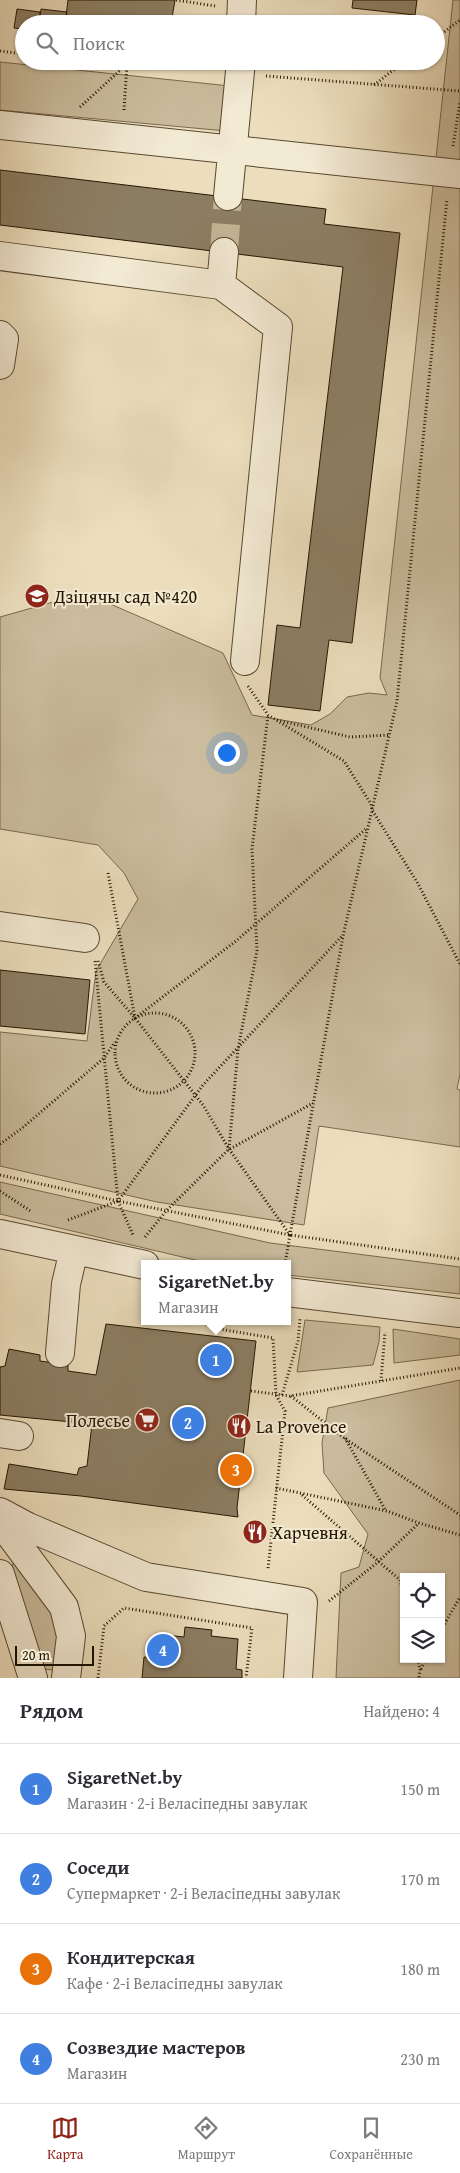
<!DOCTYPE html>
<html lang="ru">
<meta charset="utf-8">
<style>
body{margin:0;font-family:"Gentium Book Plus",serif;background:#f7f7f7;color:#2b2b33}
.controls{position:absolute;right:15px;bottom:15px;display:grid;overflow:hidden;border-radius:0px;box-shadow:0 1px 4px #0004}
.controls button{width:45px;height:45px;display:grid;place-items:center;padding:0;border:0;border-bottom:1px solid #e1e1e2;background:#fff;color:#2b2b33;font:25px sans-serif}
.scale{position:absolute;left:15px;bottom:12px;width:79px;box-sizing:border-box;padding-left:5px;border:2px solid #251601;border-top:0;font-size:14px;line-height:18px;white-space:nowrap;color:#251601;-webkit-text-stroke:4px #f3ead4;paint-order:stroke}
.you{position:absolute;left:226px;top:752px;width:18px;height:18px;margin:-12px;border:4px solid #fff;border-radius:50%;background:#1a73e8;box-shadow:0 0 0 8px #1a73e833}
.badge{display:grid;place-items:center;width:32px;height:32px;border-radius:50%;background:#8f2418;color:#fff;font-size:16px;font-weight:700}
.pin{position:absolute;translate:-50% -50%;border:2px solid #fff;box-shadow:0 1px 5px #0006}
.popup{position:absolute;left:141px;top:1260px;width:150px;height:65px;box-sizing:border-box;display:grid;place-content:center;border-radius:0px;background:#fff;filter:drop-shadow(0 1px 4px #0005);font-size:16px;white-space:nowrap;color:#7c7c81}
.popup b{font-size:19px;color:#2b2b33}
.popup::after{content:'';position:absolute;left:50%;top:100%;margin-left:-10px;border:10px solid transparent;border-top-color:#fff}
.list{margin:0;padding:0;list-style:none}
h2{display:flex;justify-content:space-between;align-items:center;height:65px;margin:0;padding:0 20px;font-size:21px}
h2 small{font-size:16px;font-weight:400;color:#7c7c81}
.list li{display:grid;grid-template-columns:32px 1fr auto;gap:15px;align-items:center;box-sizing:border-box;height:90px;padding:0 20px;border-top:1px solid #e1e1e2}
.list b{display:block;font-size:19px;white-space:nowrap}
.list p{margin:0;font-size:16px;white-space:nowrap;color:#7c7c81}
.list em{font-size:16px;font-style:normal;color:#7c7c81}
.icon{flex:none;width:28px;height:28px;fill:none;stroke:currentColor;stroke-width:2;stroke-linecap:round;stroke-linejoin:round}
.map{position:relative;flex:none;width:460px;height:1678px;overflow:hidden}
.search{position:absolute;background:#fff;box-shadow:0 1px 4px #0004;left:15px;right:15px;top:15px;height:55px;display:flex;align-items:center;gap:12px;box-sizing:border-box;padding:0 18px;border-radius:28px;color:#7c7c81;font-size:19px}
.sheet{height:425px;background:#fff}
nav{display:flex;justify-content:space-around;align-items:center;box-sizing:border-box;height:70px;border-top:1px solid #e1e1e2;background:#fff;font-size:14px;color:#7c7c81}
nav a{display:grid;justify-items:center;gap:2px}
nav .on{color:#8f2418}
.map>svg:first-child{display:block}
</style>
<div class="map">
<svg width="460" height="1678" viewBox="0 0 460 1678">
<rect width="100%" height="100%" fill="#ecdebd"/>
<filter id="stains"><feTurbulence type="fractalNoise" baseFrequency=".004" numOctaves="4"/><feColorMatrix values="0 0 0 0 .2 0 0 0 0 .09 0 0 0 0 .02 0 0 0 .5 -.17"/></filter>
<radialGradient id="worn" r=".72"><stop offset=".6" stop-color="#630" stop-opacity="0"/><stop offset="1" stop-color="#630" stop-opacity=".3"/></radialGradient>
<path fill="#cabc9d" stroke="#78694f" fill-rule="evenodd" d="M453,0H460V1074L457,1089L460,1090V1147L319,1126L304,1225L157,1202L0,1166V1032L87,1041L96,971L138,899L124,873L98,845L0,829V617L85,593L223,653L252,715L311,725L330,714L347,697L369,693L387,695L380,678Z
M0,62L230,86L226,131L0,110Z
M0,1182L270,1243L460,1267V1294L287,1275V1264H212L0,1214Z
M305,1320L380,1327L379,1342L373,1365L297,1372Z
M393,1329L460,1339V1355L394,1363Z
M460,1380V1678H336L341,1573L359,1567L368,1534L324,1473L322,1443L328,1408ZM404,1577H441V1659H404Z
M16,1559L51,1612L58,1639L53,1670L43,1669L11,1567Z"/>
<path fill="#8c7e63" stroke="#251601" d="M68,0H175L171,24H65Z
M353,0H417L415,15L352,8Z
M17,9L40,12L39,24H24V29L14,28Z
M41,9L67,12L65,24H39Z
M0,170L326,209L324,224L400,233L352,643L329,640L320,711L268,705L277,625L300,628L343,267L0,225Z
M0,970L90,980L85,1034L0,1026Z
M106,1324L256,1341L237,1508L238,1517L81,1496L4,1489L9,1464L77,1475L79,1468L87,1466L92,1424L0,1415V1367L5,1366L9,1349L40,1355V1361L68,1365V1371L96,1375Z
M185,1627L212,1630L211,1636L238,1639L236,1669L242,1670V1678H142L144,1657L153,1658L155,1634L184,1637Z"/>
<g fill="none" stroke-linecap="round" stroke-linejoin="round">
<path stroke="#c4b697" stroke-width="28" stroke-dasharray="28 14" stroke-linecap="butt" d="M224,252L228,196"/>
<defs>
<path id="minor" d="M241,24L242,0
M0,125L460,174
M228,196L241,61
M224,252L221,285L278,327L245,661
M0,256L221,285
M0,335L4,339L0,365
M0,926L85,938
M0,1234L145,1265
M287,1292L460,1313
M60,1353L66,1284L74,1250
M0,1433L19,1436
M0,1512L28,1527L146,1577L303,1602L298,1678
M0,1521L64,1607L71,1636L66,1678
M0,1574L33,1678"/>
</defs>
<use href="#minor" stroke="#574830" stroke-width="30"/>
<path stroke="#251601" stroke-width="3" stroke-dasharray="1 2.5" stroke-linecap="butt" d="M176,0L215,6
M436,38L460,20
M0,51L24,54
M102,61L173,68
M266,76L460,91
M374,85L405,61
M80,107L127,64
M124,110L127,64
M453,146L460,102
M248,686L268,715L344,761L371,804L372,810L417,882L460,964
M277,720L350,737L390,735
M108,873L135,1018L236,941L367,828
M95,961L118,1201L133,1235
M98,961L104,982L135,1018L203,1105L229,1149L290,1235L343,936L397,701L447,199
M115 1053a40 40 0 1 1 80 0a40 40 0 1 1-80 0Z
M0,1144L21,1129L104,1058L115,1042
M230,1149L313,1103
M0,1175L118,1201L290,1235L460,1259
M0,1191L32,1212
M68,1220L118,1201L203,1085L342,936
M145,1237L166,1211L229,1149L238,1049L257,951L252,849L268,715
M285,1264L290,1235
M200,1321L213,1328L273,1338L276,1395L285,1411L268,1569
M381,1381L385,1332
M251,1391L290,1396L460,1368
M282,1395L298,1341L300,1319
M291,1396L344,1438L460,1515
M345,1438L386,1511
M276,1488L387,1511L419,1523L460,1535
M302,1495L400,1580L404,1597
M329,1601L378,1562L419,1523
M441,1630L460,1597
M418,1659L420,1670L419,1678
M421,1669L426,1659
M98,1678L104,1626L124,1608L252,1628L246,1678"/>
<use href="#minor" stroke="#f3ead4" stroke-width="28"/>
</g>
<defs>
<symbol id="school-disc" viewBox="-11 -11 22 22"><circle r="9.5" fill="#8f2418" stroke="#f3ead4"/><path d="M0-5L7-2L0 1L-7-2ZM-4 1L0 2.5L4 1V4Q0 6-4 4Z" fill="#fff"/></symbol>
<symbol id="supermarket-disc" viewBox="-11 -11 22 22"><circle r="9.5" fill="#8f2418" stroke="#f3ead4"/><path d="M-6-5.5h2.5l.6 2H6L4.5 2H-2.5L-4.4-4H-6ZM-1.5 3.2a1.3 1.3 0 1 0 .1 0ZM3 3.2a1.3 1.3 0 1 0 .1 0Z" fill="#fff"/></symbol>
<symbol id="restaurant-disc" viewBox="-11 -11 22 22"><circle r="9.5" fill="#8f2418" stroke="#f3ead4"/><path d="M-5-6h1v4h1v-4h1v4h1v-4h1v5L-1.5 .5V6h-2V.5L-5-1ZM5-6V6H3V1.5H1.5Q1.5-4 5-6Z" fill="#fff"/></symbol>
</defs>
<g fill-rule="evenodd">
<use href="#school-disc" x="23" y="582" width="28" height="28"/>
<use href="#supermarket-disc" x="133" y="1406" width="28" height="28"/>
<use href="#restaurant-disc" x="225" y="1412" width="28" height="28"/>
<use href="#restaurant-disc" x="241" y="1518" width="28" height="28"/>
</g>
<g text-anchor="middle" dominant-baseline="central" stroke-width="4" stroke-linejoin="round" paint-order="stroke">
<g font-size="18" fill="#251601" stroke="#f3ead4" text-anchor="start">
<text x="54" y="596">Дзіцячы сад №420</text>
<text x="130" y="1420" text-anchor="end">Полесье</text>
<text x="256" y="1426">La Provence</text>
<text x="272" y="1532">Харчевня</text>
</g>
</g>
<rect width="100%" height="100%" filter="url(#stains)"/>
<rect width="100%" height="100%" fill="url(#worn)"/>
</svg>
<div class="controls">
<button><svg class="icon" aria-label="locate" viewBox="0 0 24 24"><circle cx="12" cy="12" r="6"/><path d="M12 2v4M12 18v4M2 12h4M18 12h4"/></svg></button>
<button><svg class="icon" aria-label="layers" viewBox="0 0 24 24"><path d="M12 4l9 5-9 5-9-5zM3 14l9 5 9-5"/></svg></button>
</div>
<div class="scale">20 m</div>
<div class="you"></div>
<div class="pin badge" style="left:216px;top:1360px;background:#3f7fe0">1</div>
<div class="popup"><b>SigaretNet.by</b>Магазин</div>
<div class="pin badge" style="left:188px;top:1423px;background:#3f7fe0">2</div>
<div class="pin badge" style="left:236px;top:1470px;background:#e8710a">3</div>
<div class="pin badge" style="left:163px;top:1650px;background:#3f7fe0">4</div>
<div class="search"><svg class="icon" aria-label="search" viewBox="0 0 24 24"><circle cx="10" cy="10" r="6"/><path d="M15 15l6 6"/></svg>Поиск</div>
</div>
<section class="sheet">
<h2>Рядом<small>Найдено: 4</small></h2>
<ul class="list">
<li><span class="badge" style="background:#3f7fe0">1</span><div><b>SigaretNet.by</b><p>Магазин · 2-і Веласіпедны завулак</p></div><em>150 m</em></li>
<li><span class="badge" style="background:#3f7fe0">2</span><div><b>Соседи</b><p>Супермаркет · 2-і Веласіпедны завулак</p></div><em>170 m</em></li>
<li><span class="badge" style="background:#e8710a">3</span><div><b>Кондитерская</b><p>Кафе · 2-і Веласіпедны завулак</p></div><em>180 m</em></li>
<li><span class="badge" style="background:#3f7fe0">4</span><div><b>Созвездие мастеров</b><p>Магазин</p></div><em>230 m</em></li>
</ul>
</section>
<nav>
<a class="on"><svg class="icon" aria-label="map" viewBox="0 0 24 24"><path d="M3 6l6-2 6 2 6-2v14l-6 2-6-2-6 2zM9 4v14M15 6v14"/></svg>Карта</a>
<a><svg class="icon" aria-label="directions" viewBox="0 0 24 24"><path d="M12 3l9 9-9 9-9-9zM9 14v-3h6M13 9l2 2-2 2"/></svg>Маршрут</a>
<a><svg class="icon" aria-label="saved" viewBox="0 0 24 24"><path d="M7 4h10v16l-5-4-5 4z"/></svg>Сохранённые</a>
</nav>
